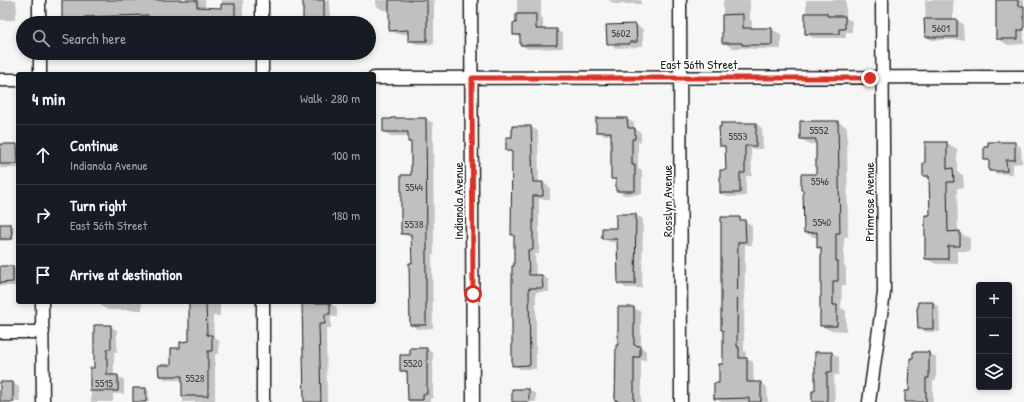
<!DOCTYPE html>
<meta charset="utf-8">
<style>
body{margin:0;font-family:"Patrick Hand",sans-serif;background:#242831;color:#f1f3f6}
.controls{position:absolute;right:12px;bottom:12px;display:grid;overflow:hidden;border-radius:4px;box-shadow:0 2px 6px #0003}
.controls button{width:36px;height:36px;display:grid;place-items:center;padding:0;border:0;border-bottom:1px solid #363941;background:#171b24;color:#f1f3f6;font:20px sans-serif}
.stop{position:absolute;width:12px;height:12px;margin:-9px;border:3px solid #d93025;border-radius:50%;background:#fff}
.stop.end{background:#d93025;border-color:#fff;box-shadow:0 1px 4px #0008}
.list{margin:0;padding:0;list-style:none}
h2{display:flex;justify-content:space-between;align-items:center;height:52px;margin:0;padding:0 16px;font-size:17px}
h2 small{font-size:13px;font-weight:400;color:#9ea1a6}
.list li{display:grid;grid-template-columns:26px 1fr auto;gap:12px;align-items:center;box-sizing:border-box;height:60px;padding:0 16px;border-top:1px solid #363941}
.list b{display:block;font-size:15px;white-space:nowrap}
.list p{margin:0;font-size:13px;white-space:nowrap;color:#9ea1a6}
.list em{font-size:13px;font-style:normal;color:#9ea1a6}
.icon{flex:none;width:22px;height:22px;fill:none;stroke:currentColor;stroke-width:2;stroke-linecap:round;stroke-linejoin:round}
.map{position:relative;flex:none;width:1024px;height:402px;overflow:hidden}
.search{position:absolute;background:#171b24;box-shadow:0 2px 6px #0003;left:16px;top:16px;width:360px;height:44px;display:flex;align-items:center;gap:10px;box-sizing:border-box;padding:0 14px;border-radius:22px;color:#9ea1a6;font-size:15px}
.panel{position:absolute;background:#171b24;box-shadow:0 2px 6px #0003;left:16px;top:72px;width:360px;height:232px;border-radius:4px}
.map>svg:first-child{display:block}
</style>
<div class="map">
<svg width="1024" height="402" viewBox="0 0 1024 402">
<rect width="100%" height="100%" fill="#f6f6f6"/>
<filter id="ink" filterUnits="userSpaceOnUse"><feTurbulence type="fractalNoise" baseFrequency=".025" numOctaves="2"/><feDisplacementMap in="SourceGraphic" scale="8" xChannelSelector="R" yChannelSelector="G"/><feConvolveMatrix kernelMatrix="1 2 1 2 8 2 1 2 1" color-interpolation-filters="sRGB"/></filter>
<g filter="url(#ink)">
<path fill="#0003" d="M0,0H16L17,13H15V20H0Z
M63,0H205V8L222,9V0H243V23H156L149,19L92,21V23H68L63,21Z
M304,0H330V23H304Z
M376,0H434V44H416L409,40V34H397L390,30V10H383L376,6Z
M517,0H541V17L543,19V30H556L563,34V48L528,49L521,45V38L514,34L517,24Z
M608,0H641V4H615Z
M723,0H750V20L752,21V29H771L781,34V49H752L749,48H732L723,42Z
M806,0H846V18L852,21V32H846V38H813L806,34Z
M925,0H953V20H957L963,24L964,40H932L926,36Z
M997,0H1024V44L1008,45L997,39Z
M636,25L643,29V46H637V47L615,48L608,44Z
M426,119L433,123L434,254H432L433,328L417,329L411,325L412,237H409L402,233L412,176V143L409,142V136H391L384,132Z
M597,119H627L634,123V128L641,133V142H638V168L642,170V194L624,195L617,191V181L612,179V135H604L597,131Z
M838,122L847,127L848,237H844V265L846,267V285H842L841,308L846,311V331L829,330L821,325L822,250L818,247V237H813L805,232L804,191L802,190L817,175V144H810L801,139Z
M756,124L762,128L763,149H751L752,176H746V196L728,197L721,193L727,171L726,149L721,145Z
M531,127L538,131L539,183H543L550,187V199H539V254H535L536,276H542L549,280V292H536V369H520L514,365L515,236L512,235L513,154L507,151L513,138Z
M947,143L957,149V172L963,175L964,188H957L958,233L970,238V251H958V264H936L926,259L931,216L930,180L924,176L926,164Z
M1014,143L1021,147L1022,163L1013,164V174H997L990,170V162L985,159Z
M0,145L18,146V168H0Z
M636,215L643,219L642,288H626L619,284L618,243L610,242L603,238Z
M739,218L752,225V245H745L744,351L746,352V358L753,362L754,383H761L767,387L768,402H721L715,398L720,384L724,365Z
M0,225H11L14,227V240L0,241Z
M0,267H13L18,270V286H0Z
M101,302H142V310H108L101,306Z
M190,302H220V316H213L214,337L219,340V354H215V402H183V380H167L160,376L172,366L181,349L190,342Z
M303,302H329L337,308V317H331V328H326L327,402H306Z
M933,303L939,307L940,332H926L919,328Z
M619,308H634L641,312V347L646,351V360H641V402H614V392H616L619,346Z
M110,326L117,330V352H114V376H117L124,380V394H113V402H91V369H95Z
M426,349L433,353V398H430V402H408V374L401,370L411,356Z
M832,353L839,357V375H834L835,402H813L816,392Z
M929,353L936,357V381H933V402H906Z
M13,383L19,387L20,402H0V384Z
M145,389L149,391V402H135Z
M529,390L536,394V402H514Z"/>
<path fill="#c0c0c0" stroke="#1c1c1c" d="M62,0H197V7L221,8V4H235V23H209V20H148V15L84,17V21H62Z
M303,0H324V23H303Z
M389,0H427V41H408V30L389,31Z
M996,0H1018V6H1024V30H1018V39H996Z
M805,13H827V16H845V29H839V34H805Z
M516,14H536V29H557V45H520V35H513V23H516Z
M743,14V28H772V45H742V43H722V15Z
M924,19H957V37H925Z
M636,24L637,42H630V44H607L606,25Z
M391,118H426L427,250H426V325H410L409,263H412L411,234H401V175H411V142H408V132H383V119H391Z
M596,118H627L628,128H635V139H632V165H635V191H616V179H611V132H596Z
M800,121H838L840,233H836V261H838V281H833V305H837V326H820V297H821V247L817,248V232L804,233L803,190H801V174H816V139H800Z
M721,123H756V146H745V173H740V193H720V170H726L725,146H720L719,127H721Z
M512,126H531L533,182H543V196H533V250H528L529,275H542L543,288H529L530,365L512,366V266H514V235H511L512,151H506V137H512Z
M925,142H947V169L953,168L954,182H947L948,232L960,231V246H948V259H925V215H930L929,176H923V163H925Z
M988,142H1015V160H1006L1007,171H989V160H984V147H988Z
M0,144H17L18,164H0Z
M616,214H636L635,284H618L617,239H602V228H616Z
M721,217H740V220H745L746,242H738L737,347H739V358H747V382H761V402H749V398L714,399V383H719V364H723V330H721Z
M0,224H11L12,239H0Z
M0,266H13V282L0,283Z
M189,302H206L207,335H212V351H208V396H182V376H159L158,365H171V348H180V342L189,341Z
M918,302H933V329H918L917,308H918Z
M302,303H330V314H325V324H319L321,402H304Z
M618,307H634V345L640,346V357H634V402H617V400H615L616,345H618Z
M94,325H111V349H107V375H118V391H90V368H94Z
M410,348H427V394H423V400H408L407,371H400V355H410Z
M815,352H832V372H827V402H812V391H815Z
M913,352H929V378H926V402H905V391H909L910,358H913Z
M0,382H13V402H0Z
M133,388H146V402H133Z
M512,389H529V402H512Z"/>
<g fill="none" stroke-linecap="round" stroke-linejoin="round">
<defs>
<path id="minor" d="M39,0V23
M262,0V23
M471,0L473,402
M680,0L681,402
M40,53V74
M262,53V74
M374,78L1024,77
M0,80H18
M42,302L43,402
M263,302V402
M0,332H43
M869,402L884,293L882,0"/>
</defs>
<use href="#minor" stroke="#1c1c1c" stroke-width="15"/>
<use href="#minor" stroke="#fff" stroke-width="12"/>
</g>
</g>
<g fill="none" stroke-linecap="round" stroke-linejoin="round" filter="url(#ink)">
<path stroke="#d93025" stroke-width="5" d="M473,294L472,78H870"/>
</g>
<g text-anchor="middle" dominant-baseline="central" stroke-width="3.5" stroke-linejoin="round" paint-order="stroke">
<g font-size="11" fill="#454545">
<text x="941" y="28">5601</text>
<text x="621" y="33">5602</text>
<text x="819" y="130">5552</text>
<text x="738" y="136">5553</text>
<text x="820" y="181">5546</text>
<text x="414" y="187">5544</text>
<text x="822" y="222">5540</text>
<text x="414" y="224">5538</text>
<text x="413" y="363">5520</text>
<text x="195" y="378">5528</text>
<text x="104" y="383">5515</text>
</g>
<g font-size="13" fill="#1c1c1c" stroke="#fff">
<text x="699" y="64">East 56th Street</text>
<text transform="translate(458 201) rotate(-90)">Indianola Avenue</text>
<text transform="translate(667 201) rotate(-90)">Rosslyn Avenue</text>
<text transform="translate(869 202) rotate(-90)">Primrose Avenue</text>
</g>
</g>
</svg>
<div class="controls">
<button>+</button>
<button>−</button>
<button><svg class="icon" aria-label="layers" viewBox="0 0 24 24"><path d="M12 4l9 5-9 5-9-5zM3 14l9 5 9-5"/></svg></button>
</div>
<div class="stop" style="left:473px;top:294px"></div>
<div class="stop end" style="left:870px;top:78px"></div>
<div class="search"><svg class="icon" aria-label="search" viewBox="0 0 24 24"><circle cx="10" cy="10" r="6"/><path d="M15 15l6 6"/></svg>Search here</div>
<section class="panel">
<h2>4 min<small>Walk · 280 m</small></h2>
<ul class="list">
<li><svg class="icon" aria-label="ahead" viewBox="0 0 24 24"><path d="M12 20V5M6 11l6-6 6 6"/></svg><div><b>Continue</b><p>Indianola Avenue</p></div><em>100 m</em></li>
<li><svg class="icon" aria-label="right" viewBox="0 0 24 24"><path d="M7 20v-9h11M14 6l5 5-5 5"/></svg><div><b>Turn right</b><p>East 56th Street</p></div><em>180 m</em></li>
<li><svg class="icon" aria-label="arrive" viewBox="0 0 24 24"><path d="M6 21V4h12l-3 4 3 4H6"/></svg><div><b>Arrive at destination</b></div></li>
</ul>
</section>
</div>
